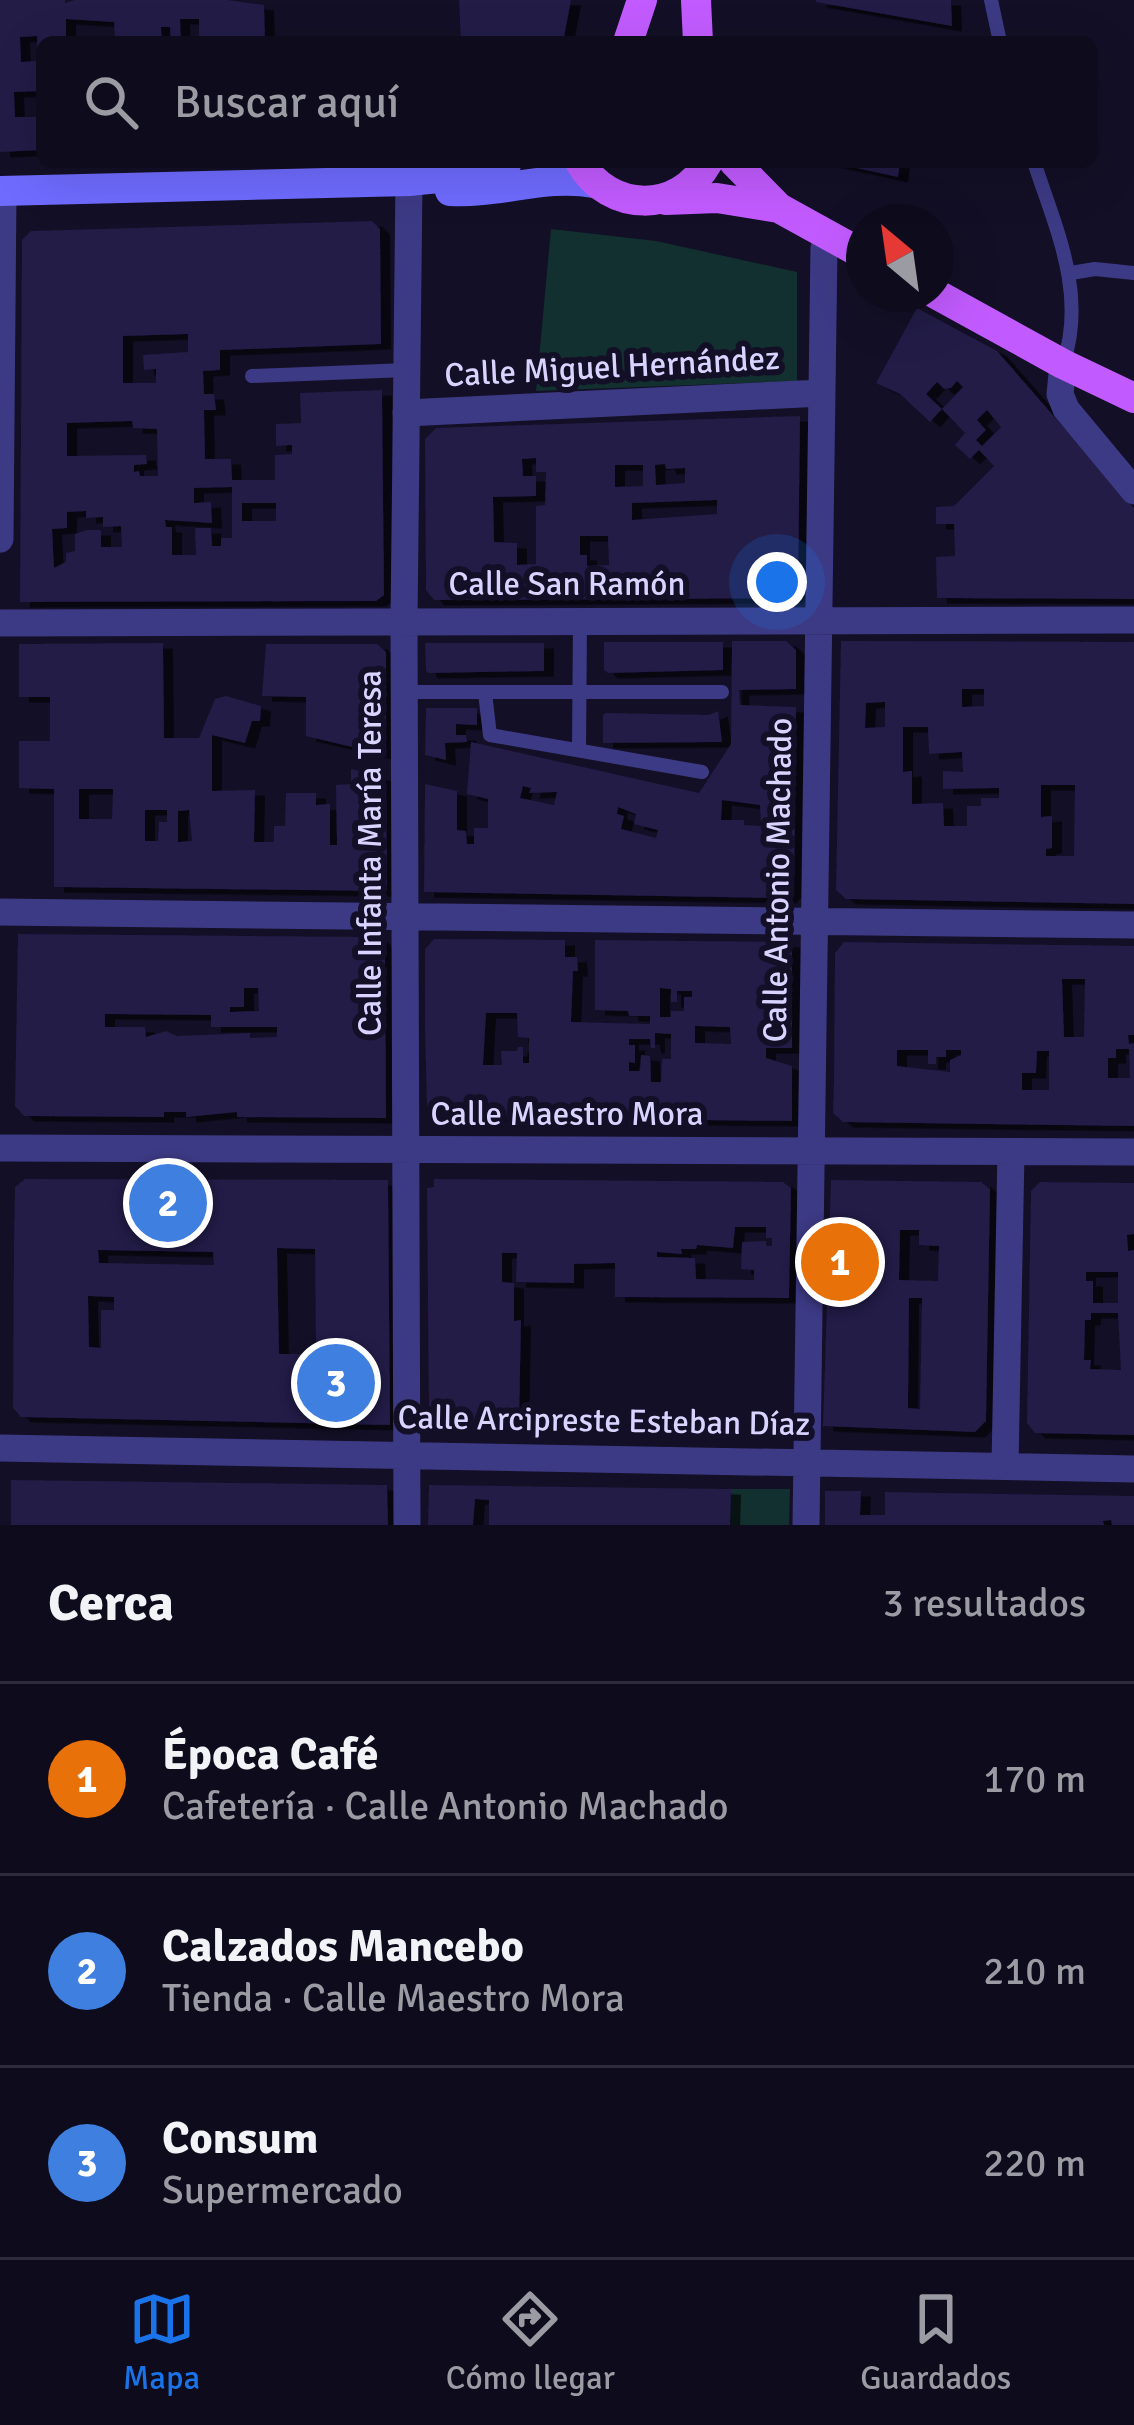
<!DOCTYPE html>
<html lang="es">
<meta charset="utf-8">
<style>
body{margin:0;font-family:Signika,sans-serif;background:#171425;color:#f1f3f6}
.compass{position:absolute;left:846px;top:204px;width:108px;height:108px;border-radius:50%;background:#0e0b1c;box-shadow:0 12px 48px #0002;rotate:331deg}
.you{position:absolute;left:777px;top:582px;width:42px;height:42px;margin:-30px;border:9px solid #fff;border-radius:50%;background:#1a73e8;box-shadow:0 0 0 18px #1a73e833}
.badge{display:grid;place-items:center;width:78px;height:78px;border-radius:50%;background:#1a73e8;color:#fff;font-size:39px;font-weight:700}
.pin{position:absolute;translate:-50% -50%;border:6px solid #fff;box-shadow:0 3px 12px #0006}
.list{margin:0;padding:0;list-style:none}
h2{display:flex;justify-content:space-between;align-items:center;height:156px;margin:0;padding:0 48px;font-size:51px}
h2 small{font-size:39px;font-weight:400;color:#9b9ba3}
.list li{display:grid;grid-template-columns:78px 1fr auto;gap:36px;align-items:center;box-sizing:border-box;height:192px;padding:0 48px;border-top:3px solid #2e2b3b}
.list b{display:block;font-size:45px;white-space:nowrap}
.list p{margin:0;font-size:39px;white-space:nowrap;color:#9b9ba3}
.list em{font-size:39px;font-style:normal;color:#9b9ba3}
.icon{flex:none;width:66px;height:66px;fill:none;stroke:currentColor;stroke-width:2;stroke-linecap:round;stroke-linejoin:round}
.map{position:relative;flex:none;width:1134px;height:1525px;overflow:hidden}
.search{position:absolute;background:#0e0b1c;box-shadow:0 12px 48px #0002;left:36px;right:36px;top:36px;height:132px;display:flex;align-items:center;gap:30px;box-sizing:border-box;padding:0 42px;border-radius:18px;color:#9b9ba3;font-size:45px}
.sheet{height:732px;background:#0e0b1c}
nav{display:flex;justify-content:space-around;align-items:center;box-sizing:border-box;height:168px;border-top:3px solid #2e2b3b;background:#0e0b1c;font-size:33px;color:#9b9ba3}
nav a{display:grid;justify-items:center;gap:6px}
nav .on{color:#1a73e8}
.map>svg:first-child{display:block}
</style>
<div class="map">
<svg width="1134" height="1525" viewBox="0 0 1134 1525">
<defs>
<filter id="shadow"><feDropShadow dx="10" dy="5.5" stdDeviation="0" flood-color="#0009"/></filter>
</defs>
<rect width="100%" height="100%" fill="#130f26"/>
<path fill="#12302f" d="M551,229L656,241L797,272V381L536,391Z
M731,1489H790L789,1525H730Z"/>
<path fill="#241b47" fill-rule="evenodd" filter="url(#shadow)" d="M0,0H65V3L75,0H227L264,5L265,42H199V19H180L181,42H171L170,27H161L162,42H115L114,22L66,19V42H42V91L14,92L15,117H42V150L0,152ZM37,36L38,61L21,62L20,37Z
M459,0H571L563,42H461Z
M816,0H951L952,26L816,2Z
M829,162H900L898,177Z
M372,221L380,229L381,344L220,350V370L203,371L204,394H214L216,410H204L205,459H231L232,480H275V455L292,454V445L276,446V424L301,423L300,393L382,390L384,595L376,601L20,602L22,240L31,231ZM188,334V352L143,355L144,370L156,369V383H123V336ZM132,421L133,428L157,429L158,476H140L139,471L134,472V465L147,464L146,455L67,456V423ZM232,487V538H221V546H212L211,528H195L196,555H172V527H166L165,520L212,523L211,502L194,503V488ZM242,503H276V521H242ZM86,511V518L103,517V527L121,526L122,547H101V530H87L75,534V551L66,553V562L54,568L52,529L67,528V512Z
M917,308L997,351L1134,508V599L937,598L936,557L955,556L954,524H936V507L954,506L994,466L979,450L970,459L955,445L965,433L942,409L963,387L957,381L951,388L944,389L937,382L926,394L942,409L930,422L900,394L876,383ZM987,410L1001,427L982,446L976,440L986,430L977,420Z
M800,416L798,592L792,598L434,600L426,590L425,439L436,428ZM536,458V472H546L545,505L536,506V564L517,565V543L494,542L493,497L536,496V476H523L522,459ZM665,464L666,469L685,468V483L656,485L655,465ZM615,465H643V486L615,487ZM717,500V514L632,520V503ZM580,536H608L609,565L587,566V555H580Z
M732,641H786L796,650V689L739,690L740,705L796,707L794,889L786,898L424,892L425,784L457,791V830L466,831L467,844H474V828H488V799L467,794L471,742L699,793L731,744ZM523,786L531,788L529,793L557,792L554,805L520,798ZM722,800L760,805L761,826L744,825V820H721ZM618,807L636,814L634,824L658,830L656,838L621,829L624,816L617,814Z
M841,641L1134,642V904L846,899L836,890ZM962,689H984V706L962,707ZM885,702V727L865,728L866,703ZM903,727H928L929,754L962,752L963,772L943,771V789L999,788V798H981V806H967V826H944L943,803L912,804V771L903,772ZM1041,785H1075L1074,856H1046V849L1052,848V816L1041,817Z
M604,642H723V670L608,673L604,670Z
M163,643L164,738H199L215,699L226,696L261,706L260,721H252L245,743L212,735V791L255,790L254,842H274V826H285L286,793H316V805L330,804V845H337L336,785L351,784V769L386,777L387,891L54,887V789L19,788V741H50V697H19V644ZM79,789H113L112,819H79ZM145,810H167V822H159L158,841H145ZM189,810L192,841L178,842V811Z
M425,643H544V671L429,673L426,671Z
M266,644H377L386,652V755L306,736V697L262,696Z
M426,708H477V725L456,724V735H466L467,742L445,743L446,760L425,755Z
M718,711L722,742L603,743V715L606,713L709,715Z
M18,934L378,937L385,945L386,1118L237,1117V1112L186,1117V1112H164V1117L24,1116L15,1106ZM244,988H258L259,1011L230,1012V1007H244ZM105,1014L211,1015V1027H277V1037L250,1038V1033L177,1036L166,1031L146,1037L145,1027H105Z
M434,939L565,940V957H577L578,971H573L571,1022L650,1024V1016H629L628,1011L595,1010V940L792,942V1048H766V1058L792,1066V1121L436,1117L427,1108L425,1029V949ZM660,988L671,989V1002H677V991H692V997H684V1011H671V1017H660ZM486,1013H517L518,1037L529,1038V1063H523V1047H518L517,1051H501L502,1065H483ZM695,1026L730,1027L731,1044L695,1043ZM655,1033L671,1034V1059H662L661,1082H651L650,1056L641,1055L640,1071H629V1062L635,1063V1045H629V1039H650L651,1048H655Z
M844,942L1134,946V1035H1128L1129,1044L1134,1043V1126L843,1122L833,1113L834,1080L835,953ZM1062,979H1085L1084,1037H1064ZM1116,1049H1129L1130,1078H1108V1058H1116ZM897,1050H928V1064H936V1057H946V1050H961V1055L950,1060V1072L897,1066ZM1037,1051H1049V1090H1022V1073H1036Z
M25,1179L388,1180L390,1425L21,1417L13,1408L14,1245L15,1187ZM277,1248L315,1249L316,1354H279ZM98,1250L213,1252L214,1265L99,1263ZM88,1296L114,1297V1310H101V1348L89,1347Z
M434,1179L783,1182L791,1188L789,1298L615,1297V1263L574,1264V1283L516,1282L517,1253H502V1282L514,1283V1321L521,1320L519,1424L432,1423L429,1416L427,1188L434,1187ZM735,1227H766V1238H772V1246H766V1241L742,1242L741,1269L754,1270V1280L696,1279L695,1258L657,1257V1252L682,1254L681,1249H696L697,1245L733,1248Z
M831,1180L981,1182L990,1189L986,1421L975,1432L823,1426ZM900,1230H919V1245L939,1246L938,1281L899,1280ZM909,1298H922L920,1409L908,1408Z
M1040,1182L1134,1183V1234L1127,1235L1128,1251L1134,1250V1435L1035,1433L1027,1423L1031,1191ZM1086,1272H1118V1303H1093V1281H1086ZM1091,1313H1118L1121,1370L1090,1369L1091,1360H1084L1085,1320H1091Z
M11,1480L387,1485L388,1525H11Z
M429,1485L731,1489L730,1525H489V1500L475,1499L473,1525H428Z
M825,1491H861L860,1515H885V1492L1134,1496V1525H1112L1111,1520L1103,1521L1104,1525H825Z"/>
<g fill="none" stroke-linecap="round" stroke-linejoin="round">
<path stroke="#3d3a85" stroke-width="14" d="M991,0L1000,42
M1034,162C1056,229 1087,294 1063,364
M1071,273L1095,269L1134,273
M252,376L407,370
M405,692H722
M485,693L490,735L702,772
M579,750L580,620"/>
<path stroke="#3d3a85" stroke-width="27" d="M1063,364L1060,394L1066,409L1134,491
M406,413L822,393
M0,539L3,191
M0,623L1134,620
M0,912L1134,925
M0,1148L1134,1152
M0,1448L1134,1469
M1005,1465L1011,1152
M407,1525L404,620L409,181
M806,1525L824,248L829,236"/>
<path stroke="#6f6bff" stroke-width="30" d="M0,191L409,181L468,175L507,162
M450,191C498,194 547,174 594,183"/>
<path stroke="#c25bff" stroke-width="30" d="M696,0L698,42
M628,42L642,0
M580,162C609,213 679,214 708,162
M734,162L779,208L864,255
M666,200L717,198L779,208
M936,294L1063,364L1134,398"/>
</g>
<g text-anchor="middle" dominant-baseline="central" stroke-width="12" stroke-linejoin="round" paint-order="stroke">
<g font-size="33" fill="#d9d4ff" stroke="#130f26">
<text transform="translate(612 367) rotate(-3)">Calle Miguel Hernández</text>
<text x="567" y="584">Calle San Ramón</text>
<text transform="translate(370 853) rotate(-90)">Calle Infanta María Teresa</text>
<text transform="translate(778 880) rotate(-89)">Calle Antonio Machado</text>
<text x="567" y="1114">Calle Maestro Mora</text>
<text transform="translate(604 1421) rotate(1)">Calle Arcipreste Esteban Díaz</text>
</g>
</g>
</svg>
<svg class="compass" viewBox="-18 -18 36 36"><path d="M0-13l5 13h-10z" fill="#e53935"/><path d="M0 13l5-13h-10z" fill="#9b9ba3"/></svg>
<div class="you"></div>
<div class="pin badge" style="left:840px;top:1262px;background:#e8710a">1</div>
<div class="pin badge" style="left:168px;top:1203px;background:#3f7fe0">2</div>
<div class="pin badge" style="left:336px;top:1383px;background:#3f7fe0">3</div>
<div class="search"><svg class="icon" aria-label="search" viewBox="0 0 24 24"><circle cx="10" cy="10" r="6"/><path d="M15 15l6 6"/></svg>Buscar aquí</div>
</div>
<section class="sheet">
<h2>Cerca<small>3 resultados</small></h2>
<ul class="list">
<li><span class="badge" style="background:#e8710a">1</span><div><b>Época Café</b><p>Cafetería · Calle Antonio Machado</p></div><em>170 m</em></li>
<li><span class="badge" style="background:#3f7fe0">2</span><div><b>Calzados Mancebo</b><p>Tienda · Calle Maestro Mora</p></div><em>210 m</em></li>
<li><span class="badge" style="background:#3f7fe0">3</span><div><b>Consum</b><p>Supermercado</p></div><em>220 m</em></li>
</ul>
</section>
<nav>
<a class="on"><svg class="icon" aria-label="map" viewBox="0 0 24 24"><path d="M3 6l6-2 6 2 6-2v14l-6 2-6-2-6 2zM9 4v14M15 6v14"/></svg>Mapa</a>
<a><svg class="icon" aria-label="directions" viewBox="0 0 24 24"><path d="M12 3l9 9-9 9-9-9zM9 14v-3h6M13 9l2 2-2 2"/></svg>Cómo llegar</a>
<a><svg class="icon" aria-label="saved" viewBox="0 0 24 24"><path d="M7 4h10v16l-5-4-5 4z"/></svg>Guardados</a>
</nav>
